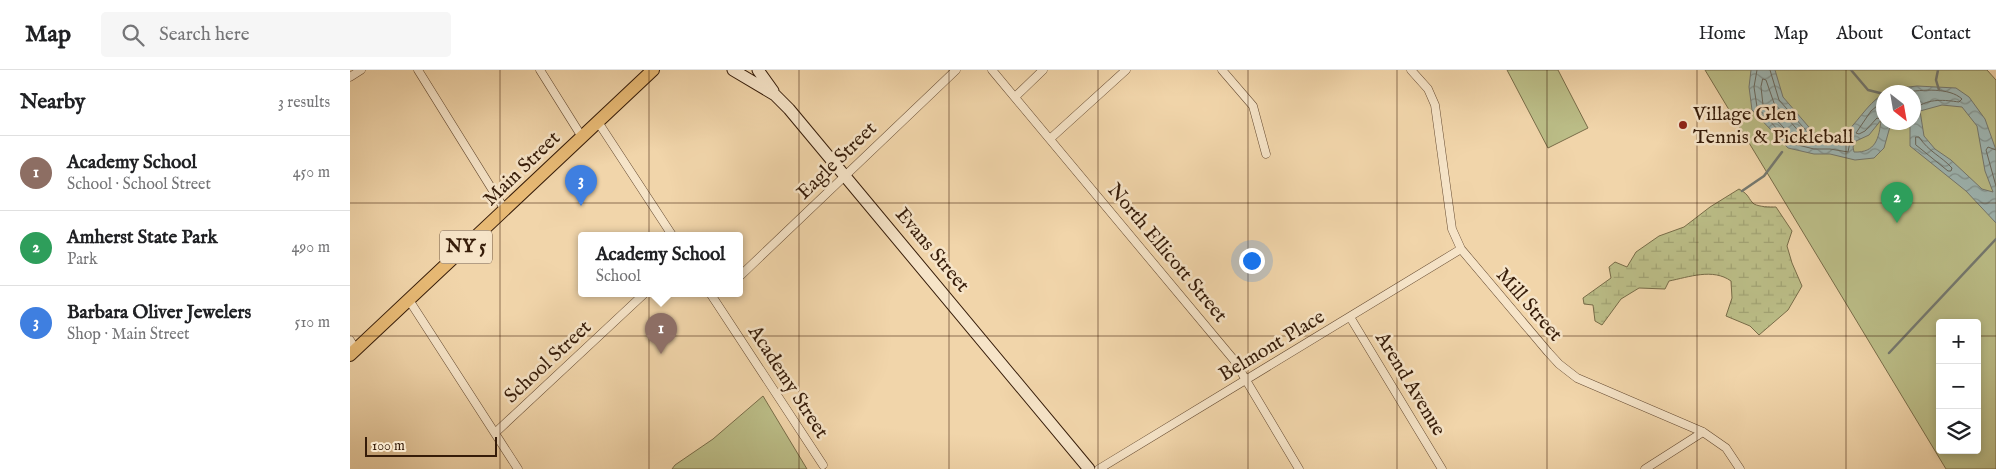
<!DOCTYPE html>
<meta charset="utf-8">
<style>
body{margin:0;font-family:"IM FELL English",serif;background:#f6f6f6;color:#202124}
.controls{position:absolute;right:15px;bottom:15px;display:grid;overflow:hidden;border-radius:5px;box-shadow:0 2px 8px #0003}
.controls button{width:45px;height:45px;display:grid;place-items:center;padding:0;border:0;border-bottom:1px solid #e0e0e0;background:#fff;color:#202124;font:25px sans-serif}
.compass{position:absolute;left:1526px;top:15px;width:45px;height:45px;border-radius:50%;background:#fff;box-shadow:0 2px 8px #0003;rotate:149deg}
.scale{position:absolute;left:15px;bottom:12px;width:132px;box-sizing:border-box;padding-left:5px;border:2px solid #361c09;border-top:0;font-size:14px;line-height:18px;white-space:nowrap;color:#361c09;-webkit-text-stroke:4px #f6e4c8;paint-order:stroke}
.you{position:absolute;left:901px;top:190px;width:18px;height:18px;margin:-12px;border:4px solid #fff;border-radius:50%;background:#1a73e8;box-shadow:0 0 0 8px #1a73e833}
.badge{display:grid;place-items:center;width:32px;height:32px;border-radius:50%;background:#8f2418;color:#fff;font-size:16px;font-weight:700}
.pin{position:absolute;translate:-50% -41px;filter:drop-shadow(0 1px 2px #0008)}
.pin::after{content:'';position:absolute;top:26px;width:18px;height:15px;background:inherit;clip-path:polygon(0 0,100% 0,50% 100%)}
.popup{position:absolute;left:228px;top:162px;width:165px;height:65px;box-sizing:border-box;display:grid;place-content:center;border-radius:5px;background:#fff;filter:drop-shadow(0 1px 4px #0005);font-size:16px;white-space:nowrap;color:#757577}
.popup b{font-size:19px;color:#202124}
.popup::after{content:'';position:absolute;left:50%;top:100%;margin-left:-10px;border:10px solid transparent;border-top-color:#fff}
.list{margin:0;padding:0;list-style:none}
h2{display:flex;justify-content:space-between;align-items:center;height:65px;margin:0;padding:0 20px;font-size:21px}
h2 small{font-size:16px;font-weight:400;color:#757577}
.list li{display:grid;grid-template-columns:32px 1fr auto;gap:15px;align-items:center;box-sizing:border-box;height:75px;padding:0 20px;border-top:1px solid #e0e0e0}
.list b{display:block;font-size:19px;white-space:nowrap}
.list p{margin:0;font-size:16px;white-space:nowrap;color:#757577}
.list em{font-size:16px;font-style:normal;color:#757577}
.icon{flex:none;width:28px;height:28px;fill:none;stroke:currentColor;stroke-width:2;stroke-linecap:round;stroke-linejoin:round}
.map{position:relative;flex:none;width:1646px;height:399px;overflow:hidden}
header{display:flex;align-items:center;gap:30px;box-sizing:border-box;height:70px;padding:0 25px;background:#fff;border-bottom:1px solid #e0e0e0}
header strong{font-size:24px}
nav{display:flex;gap:28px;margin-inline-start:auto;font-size:18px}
.search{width:350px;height:45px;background:#f6f6f6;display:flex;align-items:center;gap:12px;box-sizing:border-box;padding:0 18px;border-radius:5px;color:#757577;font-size:19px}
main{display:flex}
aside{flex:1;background:#fff}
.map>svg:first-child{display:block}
</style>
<header>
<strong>Map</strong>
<div class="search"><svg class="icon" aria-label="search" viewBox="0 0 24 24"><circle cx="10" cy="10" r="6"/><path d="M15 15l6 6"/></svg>Search here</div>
<nav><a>Home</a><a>Map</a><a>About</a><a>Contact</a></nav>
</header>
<main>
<aside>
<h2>Nearby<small>3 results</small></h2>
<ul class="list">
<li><span class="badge" style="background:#8d6e63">1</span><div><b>Academy School</b><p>School · School Street</p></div><em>450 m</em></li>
<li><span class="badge" style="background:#2e9e5b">2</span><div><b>Amherst State Park</b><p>Park</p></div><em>490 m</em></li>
<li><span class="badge" style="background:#3f7fe0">3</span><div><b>Barbara Oliver Jewelers</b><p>Shop · Main Street</p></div><em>510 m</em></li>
</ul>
</aside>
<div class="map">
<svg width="1646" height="399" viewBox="0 0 1646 399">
<defs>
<pattern id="wetland-marsh" width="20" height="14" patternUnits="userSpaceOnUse" patternTransform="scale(1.25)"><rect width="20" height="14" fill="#bbbd87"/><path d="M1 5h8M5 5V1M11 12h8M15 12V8" fill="none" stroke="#a1a273"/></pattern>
<pattern id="water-waves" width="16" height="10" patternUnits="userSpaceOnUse" patternTransform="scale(1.25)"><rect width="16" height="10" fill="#9eb6b3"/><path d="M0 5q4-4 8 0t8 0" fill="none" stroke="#829390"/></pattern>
</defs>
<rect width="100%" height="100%" fill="#f1d5aa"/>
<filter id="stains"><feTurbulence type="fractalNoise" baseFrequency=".004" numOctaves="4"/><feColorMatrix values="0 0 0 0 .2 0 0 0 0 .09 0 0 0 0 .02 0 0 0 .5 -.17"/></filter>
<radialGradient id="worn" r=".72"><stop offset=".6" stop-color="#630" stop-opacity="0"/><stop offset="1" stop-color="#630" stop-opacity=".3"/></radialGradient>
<path fill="url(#wetland-marsh)" stroke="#786c48" d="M1389,119C1400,125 1398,129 1404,134C1410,137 1419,137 1426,137L1442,161L1437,176L1442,193L1452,216L1438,240L1409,265L1400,256L1376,246L1382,228L1381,211C1363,198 1339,207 1319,211L1315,219L1289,218L1271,229L1252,255L1245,251L1243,235L1234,234L1233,228L1261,208L1259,197L1265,192L1277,197L1286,182L1309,166L1334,157L1360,137Z"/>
<path fill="#bbbd87" stroke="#786c48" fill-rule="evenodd" d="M1157,0H1208L1238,58L1198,78Z
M1355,0H1637L1646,10V399H1596ZM1534,22H1564V52H1534ZM1590,253H1627V380H1590Z
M413,326L457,399H322L325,395L363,369Z"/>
<path fill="url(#water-waves)" stroke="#74786f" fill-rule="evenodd" d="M1401,0H1425L1433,27L1464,63L1491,67C1507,54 1516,35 1533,24L1534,52L1541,53L1534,78L1524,88L1505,90L1480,84H1464L1438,78L1402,40L1399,17ZM1531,50C1529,68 1526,83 1504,82L1503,77L1506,71L1519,65Z
M1567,16L1606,18L1619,27L1635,49L1646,80V153L1616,121L1560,76V57L1558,53L1564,52V22H1537L1541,19ZM1592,35L1612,37L1627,56L1635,101L1643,122L1632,119L1601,90L1585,79L1574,66L1570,41Z"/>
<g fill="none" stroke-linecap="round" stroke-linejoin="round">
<path stroke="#6a695e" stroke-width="1" d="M1407,0L1404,17L1407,37L1440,73L1464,79H1480L1498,82L1500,72L1498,70L1490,72L1461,66L1429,30L1420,0
M1413,9L1416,10L1424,33L1452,65L1451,69L1443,68L1413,35L1411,17Z
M1556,22C1572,20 1599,17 1612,29L1609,32C1595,30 1579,28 1566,38L1564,49
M1534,30L1521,41L1506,63L1509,64L1515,61L1527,48L1534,50
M1566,67H1569C1579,82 1591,86 1602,98L1601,101H1598L1566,75Z
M1646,80L1638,77L1636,80L1646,116"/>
<path stroke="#74786f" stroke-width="2.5" d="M1501,0L1518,20L1534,24
M1588,0L1586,10L1589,20
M1392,121L1414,106L1432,82
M1539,283L1646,169"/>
<defs>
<path id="street" d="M68,0L155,140
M190,0L232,67
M642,0L884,290L949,399
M872,0L903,36L916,84
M1061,0L1078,19L1085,35L1102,159L1111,179L1198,282L1209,294L1227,308L1353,362L1376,378L1390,399
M0,7L11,0
M665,27L693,0
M248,52L322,165
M701,68L776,0
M390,206L606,0
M360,223L473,395
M59,230L168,399
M1000,247L1092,399
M0,270L6,280
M145,363L295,223
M749,399L1111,179
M1295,399L1353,362"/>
<path id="secondary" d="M383,0L425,25L439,39L739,399
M408,0L423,21"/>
<path id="primary" d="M0,285L303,0"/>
</defs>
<use href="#street" stroke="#654a31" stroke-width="9"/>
<use href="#secondary" stroke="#361c09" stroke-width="13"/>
<use href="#primary" stroke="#361c09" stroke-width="14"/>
<use href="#street" stroke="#f6e4c8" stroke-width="8"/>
<use href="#secondary" stroke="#f6e4c8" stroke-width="11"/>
<use href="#primary" stroke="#e8ba75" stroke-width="12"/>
</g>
<path fill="none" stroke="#361c09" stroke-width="1" stroke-opacity="0.55" d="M150,0V399M299,0V399M449,0V399M599,0V399M748,0V399M898,0V399M1047,0V399M1197,0V399M1347,0V399M1496,0V399M0,133H1646M0,266H1590M1627,266H1646"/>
<circle fill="#8f2418" stroke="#f6e4c8" stroke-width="2" cx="1333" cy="55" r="5"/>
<g text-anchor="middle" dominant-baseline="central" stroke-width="5" stroke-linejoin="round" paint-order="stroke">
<rect fill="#f6e4c8" stroke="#705842" stroke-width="1" x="90" y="160.5" width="52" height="33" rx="4"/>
<g font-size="19" font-weight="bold" fill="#361c09">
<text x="116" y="177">NY 5</text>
</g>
<g font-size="20" fill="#361c09" stroke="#f6e4c8" text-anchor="start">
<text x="1343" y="44">Village Glen<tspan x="1343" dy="23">Tennis &amp; Pickleball</tspan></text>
</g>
<g font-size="20" fill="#361c09" stroke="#f6e4c8">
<text transform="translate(487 91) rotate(-44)">Eagle Street</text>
<text transform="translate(172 99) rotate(-44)">Main Street</text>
<text transform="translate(582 180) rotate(50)">Evans Street</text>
<text transform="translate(817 183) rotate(50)">North Ellicott Street</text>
<text transform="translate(1179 235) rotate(49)">Mill Street</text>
<text transform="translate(922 276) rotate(-31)">Belmont Place</text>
<text transform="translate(198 292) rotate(-43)">School Street</text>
<text transform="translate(438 312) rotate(57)">Academy Street</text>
<text transform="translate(1060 314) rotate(59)">Arend Avenue</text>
</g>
</g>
<rect width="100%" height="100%" filter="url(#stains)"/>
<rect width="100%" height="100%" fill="url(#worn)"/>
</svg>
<div class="controls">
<button>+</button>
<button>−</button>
<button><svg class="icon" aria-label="layers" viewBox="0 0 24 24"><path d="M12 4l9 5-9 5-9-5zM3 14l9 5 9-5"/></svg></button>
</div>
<svg class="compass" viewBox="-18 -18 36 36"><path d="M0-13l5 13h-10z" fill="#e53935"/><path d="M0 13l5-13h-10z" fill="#757577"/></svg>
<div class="scale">100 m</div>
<div class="you"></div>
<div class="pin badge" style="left:311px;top:284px;background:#8d6e63">1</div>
<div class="popup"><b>Academy School</b>School</div>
<div class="pin badge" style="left:1547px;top:153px;background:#2e9e5b">2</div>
<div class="pin badge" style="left:231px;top:136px;background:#3f7fe0">3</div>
</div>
</main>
